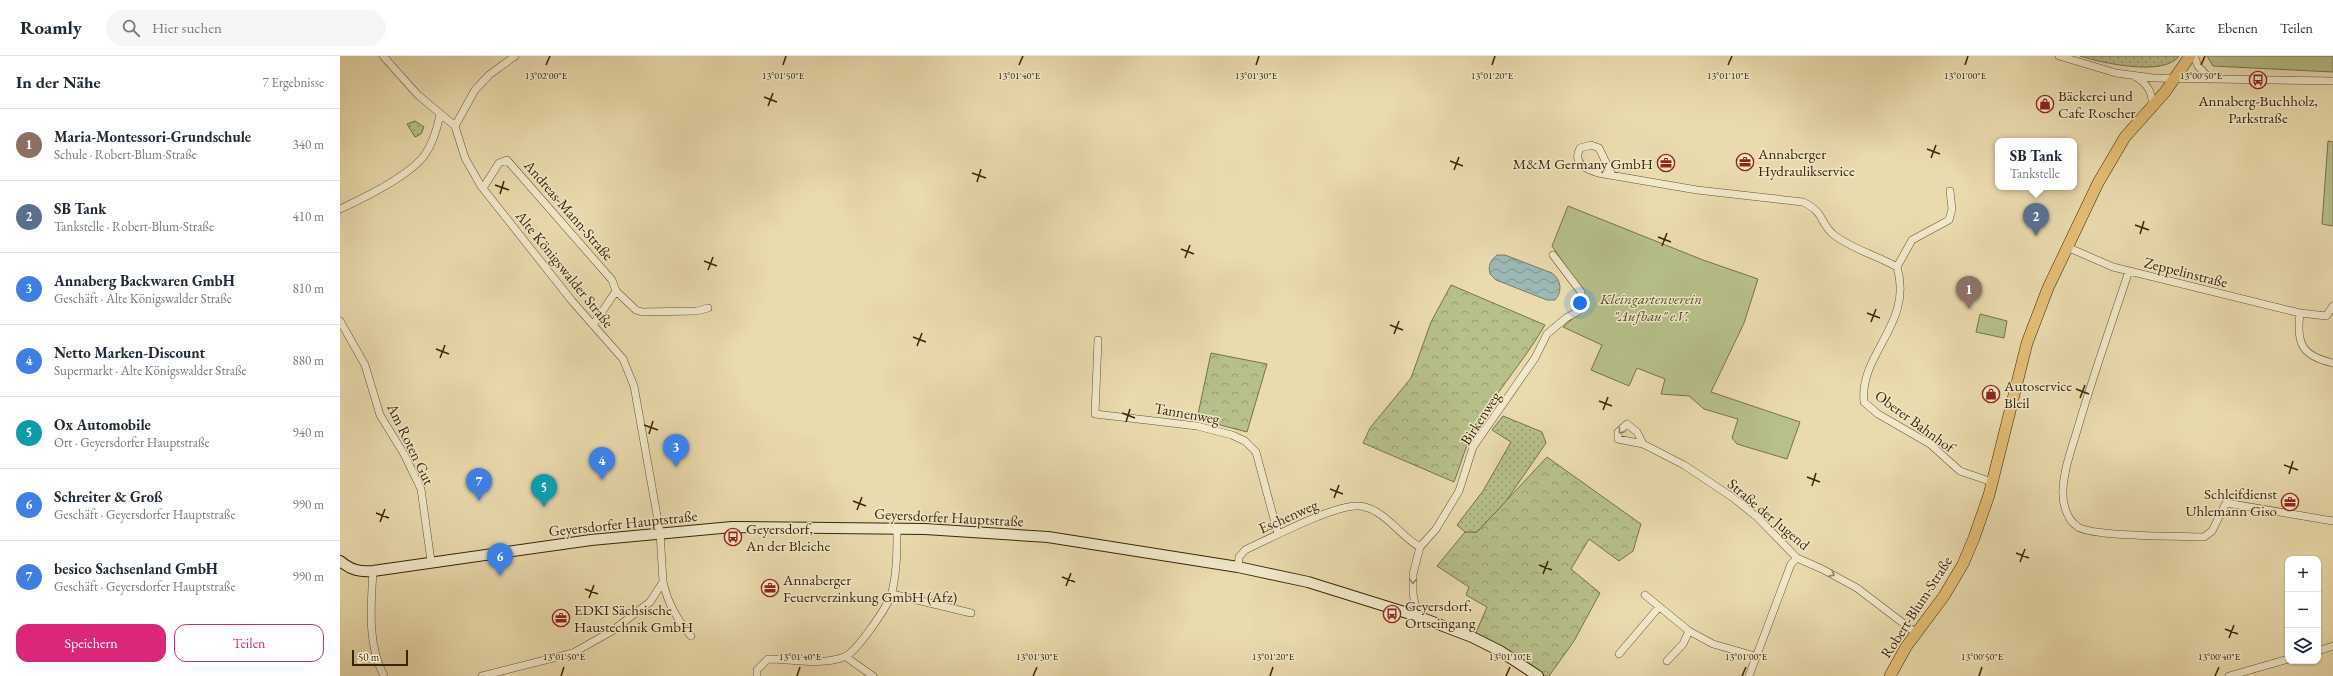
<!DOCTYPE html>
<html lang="de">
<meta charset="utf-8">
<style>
body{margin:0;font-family:"EB Garamond",serif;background:#f6f6f7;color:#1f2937}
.controls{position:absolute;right:12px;bottom:12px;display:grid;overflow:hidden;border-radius:8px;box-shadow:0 1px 3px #0004}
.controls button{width:36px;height:36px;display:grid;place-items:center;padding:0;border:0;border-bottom:1px solid #e0e1e3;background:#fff;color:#1f2937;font:20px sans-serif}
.scale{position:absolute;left:12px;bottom:10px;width:56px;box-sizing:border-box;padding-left:4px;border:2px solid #382507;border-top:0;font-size:11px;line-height:14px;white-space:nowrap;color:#382507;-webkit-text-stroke:3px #f1e8ca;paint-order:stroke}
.you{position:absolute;left:1240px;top:247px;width:14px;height:14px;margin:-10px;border:3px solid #fff;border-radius:50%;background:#1a73e8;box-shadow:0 0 0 6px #1a73e833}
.badge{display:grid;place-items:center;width:26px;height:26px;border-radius:50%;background:#db2777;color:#fff;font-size:13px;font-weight:700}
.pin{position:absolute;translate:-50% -33px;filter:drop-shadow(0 1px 2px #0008)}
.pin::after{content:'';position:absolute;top:21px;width:14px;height:12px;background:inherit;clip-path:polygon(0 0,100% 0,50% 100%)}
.popup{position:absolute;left:1655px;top:82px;width:82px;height:52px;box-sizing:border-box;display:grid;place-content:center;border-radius:8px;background:#fff;filter:drop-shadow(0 1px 3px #0005);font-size:13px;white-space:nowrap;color:#747a83}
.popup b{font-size:15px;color:#1f2937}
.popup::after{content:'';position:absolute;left:50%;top:100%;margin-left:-8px;border:8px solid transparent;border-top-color:#fff}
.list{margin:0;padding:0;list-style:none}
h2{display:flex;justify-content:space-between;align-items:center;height:52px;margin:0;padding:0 16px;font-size:17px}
h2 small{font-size:13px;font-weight:400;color:#747a83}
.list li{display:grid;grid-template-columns:26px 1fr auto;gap:12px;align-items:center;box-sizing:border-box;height:72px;padding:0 16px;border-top:1px solid #e0e1e3}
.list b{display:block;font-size:15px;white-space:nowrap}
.list p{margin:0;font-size:13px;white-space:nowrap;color:#747a83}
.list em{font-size:13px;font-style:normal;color:#747a83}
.actions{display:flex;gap:8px;padding:12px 16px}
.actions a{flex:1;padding:9px 0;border:1px solid #db2777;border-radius:12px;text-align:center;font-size:14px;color:#db2777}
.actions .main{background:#db2777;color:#fff}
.icon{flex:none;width:22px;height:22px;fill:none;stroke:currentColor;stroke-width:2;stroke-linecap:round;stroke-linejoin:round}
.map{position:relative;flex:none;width:1993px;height:620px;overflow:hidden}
header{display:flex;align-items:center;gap:24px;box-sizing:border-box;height:56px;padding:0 20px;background:#fff;border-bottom:1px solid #e0e1e3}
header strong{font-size:19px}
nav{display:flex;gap:22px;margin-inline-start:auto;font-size:14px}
.search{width:280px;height:36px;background:#f6f6f7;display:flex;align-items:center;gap:10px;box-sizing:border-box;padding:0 14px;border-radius:22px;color:#747a83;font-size:15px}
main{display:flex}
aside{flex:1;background:#fff}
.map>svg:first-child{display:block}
</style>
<header>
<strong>Roamly</strong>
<div class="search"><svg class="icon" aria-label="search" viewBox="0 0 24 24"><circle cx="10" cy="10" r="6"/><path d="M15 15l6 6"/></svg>Hier suchen</div>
<nav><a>Karte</a><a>Ebenen</a><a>Teilen</a></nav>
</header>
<main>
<aside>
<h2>In der Nähe<small>7 Ergebnisse</small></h2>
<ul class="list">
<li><span class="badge" style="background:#8d6e63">1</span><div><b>Maria-Montessori-Grundschule</b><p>Schule · Robert-Blum-Straße</p></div><em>340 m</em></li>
<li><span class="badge" style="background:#5c6f8a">2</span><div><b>SB Tank</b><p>Tankstelle · Robert-Blum-Straße</p></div><em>410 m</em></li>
<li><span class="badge" style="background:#3f7fe0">3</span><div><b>Annaberg Backwaren GmbH</b><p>Geschäft · Alte Königswalder Straße</p></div><em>810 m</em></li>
<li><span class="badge" style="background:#3f7fe0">4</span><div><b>Netto Marken-Discount</b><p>Supermarkt · Alte Königswalder Straße</p></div><em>880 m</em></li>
<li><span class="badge" style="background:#0f9aa8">5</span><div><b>Ox Automobile</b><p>Ort · Geyersdorfer Hauptstraße</p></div><em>940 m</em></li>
<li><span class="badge" style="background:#3f7fe0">6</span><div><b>Schreiter &amp; Groß</b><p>Geschäft · Geyersdorfer Hauptstraße</p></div><em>990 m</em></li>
<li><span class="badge" style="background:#3f7fe0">7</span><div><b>besico Sachsenland GmbH</b><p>Geschäft · Geyersdorfer Hauptstraße</p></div><em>990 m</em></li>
</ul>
<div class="actions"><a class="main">Speichern</a><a>Teilen</a></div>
</aside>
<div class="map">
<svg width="1993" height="620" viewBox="0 0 1993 620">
<defs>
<pattern id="forest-crowns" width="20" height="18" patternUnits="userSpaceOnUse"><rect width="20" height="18" fill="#b7c08a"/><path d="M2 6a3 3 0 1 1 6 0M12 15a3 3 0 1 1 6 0" fill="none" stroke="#969c6f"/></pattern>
<pattern id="park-dots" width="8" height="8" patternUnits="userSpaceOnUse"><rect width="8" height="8" fill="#b7c08a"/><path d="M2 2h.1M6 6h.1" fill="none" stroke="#969c6f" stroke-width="1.8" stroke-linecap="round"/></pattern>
<pattern id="water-waves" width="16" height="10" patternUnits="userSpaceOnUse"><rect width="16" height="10" fill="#9cb9b5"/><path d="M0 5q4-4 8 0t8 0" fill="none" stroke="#809691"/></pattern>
</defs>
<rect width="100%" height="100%" fill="#eadbae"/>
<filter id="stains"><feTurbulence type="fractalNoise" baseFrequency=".005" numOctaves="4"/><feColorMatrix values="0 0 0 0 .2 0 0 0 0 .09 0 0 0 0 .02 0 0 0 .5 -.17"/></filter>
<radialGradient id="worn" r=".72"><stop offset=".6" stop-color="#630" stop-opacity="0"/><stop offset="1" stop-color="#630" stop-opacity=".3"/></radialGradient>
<path fill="url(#forest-crowns)" stroke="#787248" d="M1111,229L1205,269C1183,307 1151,341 1131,380C1124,395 1120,411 1114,426L1023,387L1030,372L1071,322L1091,266Z
M871,297L927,308L907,376L857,363Z
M1207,401L1301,468L1293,495L1279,505L1249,483L1231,513L1260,537L1234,585L1209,620H1204L1162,593L1135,579L1147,551L1126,539L1129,531L1097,510L1125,476H1137Z"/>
<path fill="url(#park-dots)" stroke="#787248" d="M1740,0H1839C1824,21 1762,7 1740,0Z
M75,65L84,71L81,78L75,81L67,68Z
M1163,360L1202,376L1206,387L1166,445L1137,476H1125L1117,469L1143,435L1171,386L1152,374Z"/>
<path fill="#b7c08a" stroke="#787248" d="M1867,0H1993V16L1873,10Z
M1988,85L1993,86V170L1982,168Z
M1228,150L1363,204L1418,223L1404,267L1371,336L1460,366L1447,403L1397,388L1392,382L1398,363L1364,353L1349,340L1321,338L1325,323L1297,312L1289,330L1251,314L1262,289L1223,271L1239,257L1243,235L1212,190Z
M1640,258L1667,265L1664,282L1636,276Z"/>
<path fill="url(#water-waves)" stroke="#747e6f" d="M1157,199H1165L1212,217C1221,224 1223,235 1215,244H1207L1156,224L1150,218C1148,209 1150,205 1157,199Z"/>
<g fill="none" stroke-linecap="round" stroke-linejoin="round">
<defs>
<path id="street" d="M43,0L78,39L115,70L125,102L141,130L232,245L283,303L294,330L320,476L323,526L310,546L272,575L233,597L142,620
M1719,0L1776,17L1813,22L1993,25
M1854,0L1858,10L1870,23
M1796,21C1808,28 1813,37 1812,51
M115,70L135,34L149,19L175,0
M1272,119L1259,92L1251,89L1240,92C1232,108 1246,113 1258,117L1357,134L1463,146C1486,157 1479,167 1494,179C1512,193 1536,199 1557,211C1574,268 1519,297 1524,346L1538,358L1590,388L1620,415L1652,426
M143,132L159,107L167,104L272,224L276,235L253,269
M0,153C24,142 68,120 84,100C92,89 97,73 100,59
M1727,191L1773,211L1960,257C1956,288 1962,300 1993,307
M1557,211L1572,184L1609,164L1612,153L1610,135
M1789,215C1772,266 1754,317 1739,368C1733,389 1724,411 1723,433C1722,446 1726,463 1738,471C1755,481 1840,480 1864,481L1872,475L1886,447L1993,465
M276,235L296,254L302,256L357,255L368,252
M1960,257L1986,260L1993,250
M0,265L25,309L40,359L64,398L81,433L91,505
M758,284L755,358L857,370L892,379L905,385L916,396L938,478
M1303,388L1297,376L1287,368L1278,376V383L1303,388L1344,409L1392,441L1417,461L1457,502L1482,513L1517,532L1576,577
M898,511L899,501L905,494C927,484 995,448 1018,450C1023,450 1031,453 1035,455C1053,465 1063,482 1080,491
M33,515C31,550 27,588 44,620
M323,526C328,548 337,563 351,580
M552,538L631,557
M1305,539L1349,575L1373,588L1415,600
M1077,560L1073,537V518L1080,491L1096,473L1119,435L1133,391L1195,302L1207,278L1226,262L1237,256L1241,250V236L1213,199
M1978,595L1993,590
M1279,598L1319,551
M506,601L533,620
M1327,605L1343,588L1349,575
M417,620V614L428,603C452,603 480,610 504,601C516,597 549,549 552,536C557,515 557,494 557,472
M1409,620L1451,508L1457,502
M1889,620L1948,603"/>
<path id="secondary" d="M0,505C11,514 19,516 33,515L251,484L392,471L585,473L708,481L898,511L968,526L1077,560L1132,581L1160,595L1198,620"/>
<path id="primary" d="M1550,620L1566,591L1604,540L1623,508L1634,482L1649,439L1687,287L1708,232L1758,127L1785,81L1825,36L1850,0"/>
</defs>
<use href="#street" stroke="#645231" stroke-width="8"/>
<use href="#secondary" stroke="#382507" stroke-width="12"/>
<use href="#primary" stroke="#382507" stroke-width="12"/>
<use href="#street" stroke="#f1e8ca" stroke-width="7"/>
<use href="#secondary" stroke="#f1e8ca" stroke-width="10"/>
<use href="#primary" stroke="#e5be77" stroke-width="11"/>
</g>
<defs><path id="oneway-chevron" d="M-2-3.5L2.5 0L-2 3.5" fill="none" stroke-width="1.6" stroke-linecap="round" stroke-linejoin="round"/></defs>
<g stroke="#948668">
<use href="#oneway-chevron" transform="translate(1281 375) rotate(127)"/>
<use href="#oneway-chevron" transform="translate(1492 518) rotate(27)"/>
<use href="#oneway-chevron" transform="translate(1073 525) rotate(92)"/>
</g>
<path fill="none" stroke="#382507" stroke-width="1.5" d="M206,9L210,0M443,9L446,0M679,9L683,0M916,9L919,0M1152,9L1155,0M1388,9L1392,0M1625,9L1628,0M1861,9L1865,0M424,41L437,46M428,50L433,37M1587,93L1600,98M1591,102L1596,89M1110,105L1123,110M1114,114L1119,101M632,117L646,122M637,126L641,113M155,129L169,134M160,138L164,125M1795,169L1809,174M1800,178L1804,165M1318,181L1331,186M1322,190L1327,177M841,193L854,198M845,202L850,189M364,205L377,210M368,214L373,201M1527,257L1540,262M1531,266L1536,253M1050,269L1063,274M1054,278L1059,265M573,281L586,286M577,290L582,277M96,293L109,298M100,302L105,289M1736,333L1749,338M1740,342L1745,329M1259,345L1272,350M1263,354L1268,341M782,357L795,362M786,366L790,353M304,369L318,374M309,378L313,365M1944,409L1958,414M1949,418L1953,405M1467,421L1480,426M1472,430L1476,417M990,433L1003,438M994,442L999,429M513,445L526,450M517,454L522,441M36,457L49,462M40,466L45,453M1676,497L1689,502M1680,506L1685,493M1199,509L1212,514M1203,518L1208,505M722,521L735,526M726,530L731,517M245,533L258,538M249,542L254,529M1885,573L1898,578M1889,582L1894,569M221,620L224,611M457,620L460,611M693,620L697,611M930,620L933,611M1166,620L1170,611M1402,620L1406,611M1639,620L1642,611M1875,620L1879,611"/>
<defs>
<symbol id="bus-ring" viewBox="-11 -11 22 22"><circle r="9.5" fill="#f1e8ca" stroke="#8f2418" stroke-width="1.5"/><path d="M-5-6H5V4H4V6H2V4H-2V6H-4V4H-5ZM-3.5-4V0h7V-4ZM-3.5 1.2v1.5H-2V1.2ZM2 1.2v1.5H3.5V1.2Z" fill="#8f2418"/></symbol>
<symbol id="shop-ring" viewBox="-11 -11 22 22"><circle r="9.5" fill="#f1e8ca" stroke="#8f2418" stroke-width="1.5"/><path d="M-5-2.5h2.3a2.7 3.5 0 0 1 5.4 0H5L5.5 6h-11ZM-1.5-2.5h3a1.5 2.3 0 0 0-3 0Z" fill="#8f2418"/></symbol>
<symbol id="office-ring" viewBox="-11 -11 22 22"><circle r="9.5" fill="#f1e8ca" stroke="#8f2418" stroke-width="1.5"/><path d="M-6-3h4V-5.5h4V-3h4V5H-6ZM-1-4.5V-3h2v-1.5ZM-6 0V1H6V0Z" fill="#8f2418"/></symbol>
</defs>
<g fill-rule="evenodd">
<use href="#bus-ring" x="1908" y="14" width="20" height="20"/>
<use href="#shop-ring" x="1695" y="38" width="20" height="20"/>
<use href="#office-ring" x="1395" y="96" width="20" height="20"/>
<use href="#office-ring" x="1316" y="97" width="20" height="20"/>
<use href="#shop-ring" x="1641" y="328" width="20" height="20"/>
<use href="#office-ring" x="1940" y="436" width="20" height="20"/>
<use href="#bus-ring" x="383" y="471" width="20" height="20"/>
<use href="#office-ring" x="420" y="522" width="20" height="20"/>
<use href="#bus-ring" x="1042" y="548" width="20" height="20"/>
<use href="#office-ring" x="211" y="552" width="20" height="20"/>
</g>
<g text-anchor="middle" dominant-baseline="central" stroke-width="3" stroke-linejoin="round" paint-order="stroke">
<g font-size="15" fill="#382507" stroke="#f1e8ca" text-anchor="start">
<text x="1718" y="39">Bäckerei und<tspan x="1718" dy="17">Cafe Roscher</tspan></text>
<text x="1918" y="44" text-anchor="middle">Annaberg-Buchholz,<tspan x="1918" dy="17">Parkstraße</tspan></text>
<text x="1418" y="97">Annaberger<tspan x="1418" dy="17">Hydraulikservice</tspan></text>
<text x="1313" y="107" text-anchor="end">M&amp;M Germany GmbH</text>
<text x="1664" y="329">Autoservice<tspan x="1664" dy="17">Bleil</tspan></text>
<text x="1937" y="437" text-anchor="end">Schleifdienst<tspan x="1937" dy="17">Uhlemann Giso</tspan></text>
<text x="406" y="472">Geyersdorf,<tspan x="406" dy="17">An der Bleiche</tspan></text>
<text x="443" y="523">Annaberger<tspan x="443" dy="17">Feuerverzinkung GmbH (Afz)</tspan></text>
<text x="1065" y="549">Geyersdorf,<tspan x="1065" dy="17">Ortseingang</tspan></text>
<text x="234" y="553">EDKI Sächsische<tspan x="234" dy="17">Haustechnik GmbH</tspan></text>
</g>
<g font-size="15" fill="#382507" stroke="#f1e8ca">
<text transform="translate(229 154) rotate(49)">Andreas-Mann-Straße</text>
<text transform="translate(225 213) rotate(51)">Alte Königswalder Straße</text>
<text transform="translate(1846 216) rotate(14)">Zeppelinstraße</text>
<text transform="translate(847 357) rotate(10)">Tannenweg</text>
<text transform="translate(1140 362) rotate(-57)">Birkenweg</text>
<text transform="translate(1575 365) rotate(36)">Oberer Bahnhof</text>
<text transform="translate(71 388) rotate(64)">Am Roten Gut</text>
<text transform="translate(1429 458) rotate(40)">Straße der Jugend</text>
<text transform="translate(948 460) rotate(-24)">Eschenweg</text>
<text transform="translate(609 461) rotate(3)">Geyersdorfer Hauptstraße</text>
<text transform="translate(283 467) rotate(-6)">Geyersdorfer Hauptstraße</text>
<text transform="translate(1576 551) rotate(-57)">Robert-Blum-Straße</text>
</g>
<g font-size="15" font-style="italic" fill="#584c28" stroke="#f1e8ca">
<text x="1311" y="242">Kleingartenverein<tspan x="1311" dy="17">"Aufbau" e.V.</tspan></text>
</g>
</g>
<g font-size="10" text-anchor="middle" fill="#382507" stroke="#f1e8ca" stroke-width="3" stroke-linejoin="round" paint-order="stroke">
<text x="206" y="23">13°02'00"E</text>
<text x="443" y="23">13°01'50"E</text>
<text x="679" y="23">13°01'40"E</text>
<text x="916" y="23">13°01'30"E</text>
<text x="1152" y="23">13°01'20"E</text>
<text x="1388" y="23">13°01'10"E</text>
<text x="1625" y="23">13°01'00"E</text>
<text x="1861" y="23">13°00'50"E</text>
<text x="224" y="604">13°01'50"E</text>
<text x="460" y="604">13°01'40"E</text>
<text x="697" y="604">13°01'30"E</text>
<text x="933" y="604">13°01'20"E</text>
<text x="1170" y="604">13°01'10"E</text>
<text x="1406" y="604">13°01'00"E</text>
<text x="1642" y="604">13°00'50"E</text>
<text x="1879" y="604">13°00'40"E</text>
</g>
<rect width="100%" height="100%" filter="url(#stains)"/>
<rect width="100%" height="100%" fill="url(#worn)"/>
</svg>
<div class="controls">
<button>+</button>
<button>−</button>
<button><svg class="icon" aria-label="layers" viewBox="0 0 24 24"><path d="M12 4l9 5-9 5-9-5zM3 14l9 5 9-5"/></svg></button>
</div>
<div class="scale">50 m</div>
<div class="you"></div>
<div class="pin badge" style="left:1629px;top:253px;background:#8d6e63">1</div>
<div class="pin badge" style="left:1696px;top:180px;background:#5c6f8a">2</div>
<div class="popup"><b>SB Tank</b>Tankstelle</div>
<div class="pin badge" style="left:336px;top:411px;background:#3f7fe0">3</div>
<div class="pin badge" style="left:262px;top:424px;background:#3f7fe0">4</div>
<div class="pin badge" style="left:204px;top:451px;background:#0f9aa8">5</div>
<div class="pin badge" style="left:160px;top:520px;background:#3f7fe0">6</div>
<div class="pin badge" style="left:139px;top:445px;background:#3f7fe0">7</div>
</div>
</main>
